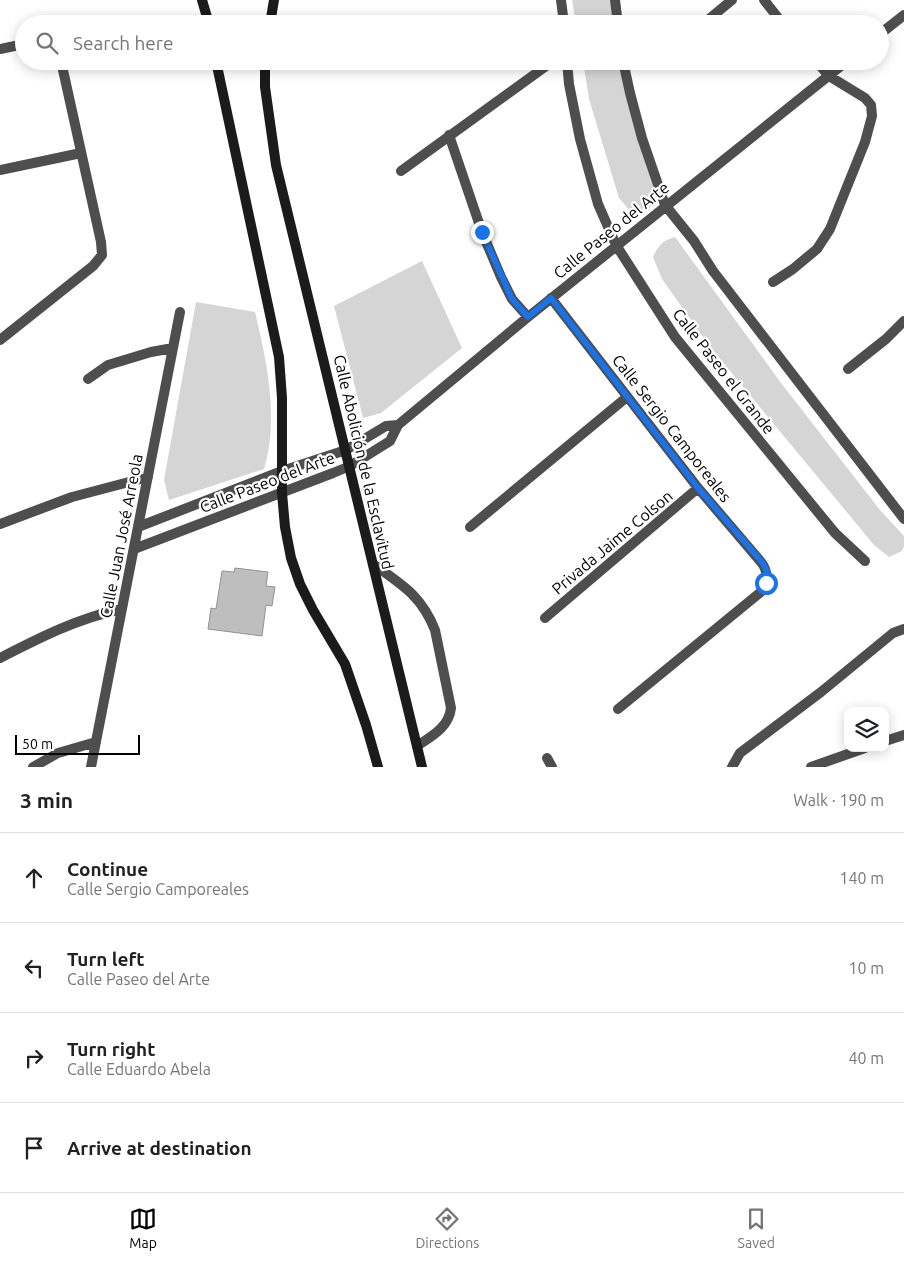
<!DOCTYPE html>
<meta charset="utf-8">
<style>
body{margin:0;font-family:Ubuntu,sans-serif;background:#f6f6f6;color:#202124}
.controls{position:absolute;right:15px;bottom:15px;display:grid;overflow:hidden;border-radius:10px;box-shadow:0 2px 12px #0003}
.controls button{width:45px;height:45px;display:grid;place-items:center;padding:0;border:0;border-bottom:1px solid #e0e0e0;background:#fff;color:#202124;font:25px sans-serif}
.scale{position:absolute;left:15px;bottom:12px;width:125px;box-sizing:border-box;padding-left:5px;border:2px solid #000;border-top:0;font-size:14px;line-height:18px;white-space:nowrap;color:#000;-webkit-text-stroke:4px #fff;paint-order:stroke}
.stop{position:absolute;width:15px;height:15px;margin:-11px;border:4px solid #1a73e8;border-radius:50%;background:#fff}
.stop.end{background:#1a73e8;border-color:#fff;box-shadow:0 1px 5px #0008}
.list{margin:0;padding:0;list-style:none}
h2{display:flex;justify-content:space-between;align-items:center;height:65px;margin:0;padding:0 20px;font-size:21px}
h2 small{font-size:16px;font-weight:400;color:#757577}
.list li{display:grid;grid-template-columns:32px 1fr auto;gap:15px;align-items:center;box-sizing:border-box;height:90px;padding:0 20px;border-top:1px solid #e0e0e0}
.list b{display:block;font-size:19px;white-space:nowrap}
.list p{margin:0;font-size:16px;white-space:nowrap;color:#757577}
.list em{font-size:16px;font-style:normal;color:#757577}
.icon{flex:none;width:28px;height:28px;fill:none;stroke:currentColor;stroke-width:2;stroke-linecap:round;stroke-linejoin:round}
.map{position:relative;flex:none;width:904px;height:767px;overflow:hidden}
.search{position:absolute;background:#fff;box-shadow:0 2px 12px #0003;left:15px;right:15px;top:15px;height:55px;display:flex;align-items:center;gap:12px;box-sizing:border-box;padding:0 18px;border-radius:28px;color:#757577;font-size:19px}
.sheet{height:425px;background:#fff}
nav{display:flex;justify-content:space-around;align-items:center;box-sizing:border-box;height:70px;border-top:1px solid #e0e0e0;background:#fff;font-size:14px;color:#757577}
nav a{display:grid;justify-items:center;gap:2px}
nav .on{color:#000}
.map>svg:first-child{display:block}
</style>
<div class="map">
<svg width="904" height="767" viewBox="0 0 904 767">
<rect width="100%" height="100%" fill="#fff"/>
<path fill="#d5d5d5" d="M572,0H613L616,24H576Z
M583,61H622L657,196L648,210L630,211L619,198L589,99Z
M675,237L781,383L880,510L904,536V546L902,551L889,557L874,545L711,348L662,279L653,257C658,246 663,240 675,237Z
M422,261L462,348L381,413L363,418L334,306Z
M196,302L255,312C267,363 279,418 264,469L169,500L164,480Z"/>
<path fill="#bebebe" stroke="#929292" d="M235,568L268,572L266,586L275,587L272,606L266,605L262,636L208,629L211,608L216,609L222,571L234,572Z"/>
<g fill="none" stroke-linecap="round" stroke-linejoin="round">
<path stroke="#4e4e4e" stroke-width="10" d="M373,564C402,585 421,595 435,630L451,708C449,727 432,736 417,746
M547,758L552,767
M732,767L740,753L821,692L893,633L904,629"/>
<path stroke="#4e4e4e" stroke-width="10" d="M561,0L564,24
M615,0L618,24
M764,0L783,24
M703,24L732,0
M880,34L904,15
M0,49L24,44
M567,61L569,84L580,139L598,204L616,245L675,337L835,533L865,561
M623,61L630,93L642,138L665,205L694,241L713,271L904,519
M449,135L482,232L501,277L512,299L528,317
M0,170L81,153
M401,171L553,61
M773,282L793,269L817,249L830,229L865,142L872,116L871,105L865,98L829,76L816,61
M551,298L698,488L761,562C769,572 767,580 762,591L618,709
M0,340L93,266L102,255L101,242L61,61
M848,369L886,339L904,321
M88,379L108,365L151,352L173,348
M0,524L72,497L148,477
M138,527L282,471L346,450L386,426L398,425
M470,527L627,397
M134,549L333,473L350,466L390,441L398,425L528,317L847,61
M545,618L698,488
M0,658C39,638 78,618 122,609
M33,767L58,753L96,742
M91,767L180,312"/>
<path stroke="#4e4e4e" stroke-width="10" d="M885,741L904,735
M811,767L865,748"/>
<path stroke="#1b1b1b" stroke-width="10" d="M202,0L209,24
M270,24L274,0
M216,61L279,357L282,398V493L285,527L291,558L300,584L313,610L345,664L366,725L378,767
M265,61V87L276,165L422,767"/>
</g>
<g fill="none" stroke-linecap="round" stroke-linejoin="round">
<path stroke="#1a73e8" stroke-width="6" d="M482,232L512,299L528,317L551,298L698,488L762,562L767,571L766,583"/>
</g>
<g text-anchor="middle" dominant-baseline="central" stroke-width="4.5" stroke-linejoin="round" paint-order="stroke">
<g font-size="16" fill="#000" stroke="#fff">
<text transform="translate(611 230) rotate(-39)">Calle Paseo del Arte</text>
<text transform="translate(724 371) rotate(52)">Calle Paseo el Grande</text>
<text transform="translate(672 428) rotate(52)">Calle Sergio Camporeales</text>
<text transform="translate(364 462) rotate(77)">Calle Abolición de la Esclavitud</text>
<text transform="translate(267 482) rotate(-21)">Calle Paseo del Arte</text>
<text transform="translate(121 536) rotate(-79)">Calle Juan José Arreola</text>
<text transform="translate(612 542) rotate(-40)">Privada Jaime Colson</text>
</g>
</g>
</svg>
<div class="controls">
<button><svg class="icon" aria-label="layers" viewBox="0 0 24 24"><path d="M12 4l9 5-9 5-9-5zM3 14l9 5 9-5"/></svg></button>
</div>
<div class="scale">50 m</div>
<div class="stop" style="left:766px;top:583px"></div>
<div class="stop end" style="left:482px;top:232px"></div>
<div class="search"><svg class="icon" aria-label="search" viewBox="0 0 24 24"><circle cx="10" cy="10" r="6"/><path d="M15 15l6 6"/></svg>Search here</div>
</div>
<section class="sheet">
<h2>3 min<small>Walk · 190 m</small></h2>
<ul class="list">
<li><svg class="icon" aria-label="ahead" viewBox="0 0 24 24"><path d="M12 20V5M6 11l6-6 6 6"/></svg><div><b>Continue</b><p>Calle Sergio Camporeales</p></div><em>140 m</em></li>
<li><svg class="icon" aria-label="left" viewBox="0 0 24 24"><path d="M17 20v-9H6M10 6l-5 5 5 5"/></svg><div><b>Turn left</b><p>Calle Paseo del Arte</p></div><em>10 m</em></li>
<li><svg class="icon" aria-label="right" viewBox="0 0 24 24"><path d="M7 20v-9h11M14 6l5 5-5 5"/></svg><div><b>Turn right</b><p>Calle Eduardo Abela</p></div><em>40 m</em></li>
<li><svg class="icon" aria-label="arrive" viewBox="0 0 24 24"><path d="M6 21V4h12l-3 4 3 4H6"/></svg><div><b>Arrive at destination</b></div></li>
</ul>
</section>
<nav>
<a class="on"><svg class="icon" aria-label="map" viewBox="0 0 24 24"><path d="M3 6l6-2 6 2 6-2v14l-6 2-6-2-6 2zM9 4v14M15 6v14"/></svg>Map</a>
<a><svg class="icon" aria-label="directions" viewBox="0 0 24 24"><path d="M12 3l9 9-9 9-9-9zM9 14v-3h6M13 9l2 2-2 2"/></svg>Directions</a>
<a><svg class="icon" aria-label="saved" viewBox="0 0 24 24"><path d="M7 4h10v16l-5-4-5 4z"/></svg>Saved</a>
</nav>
